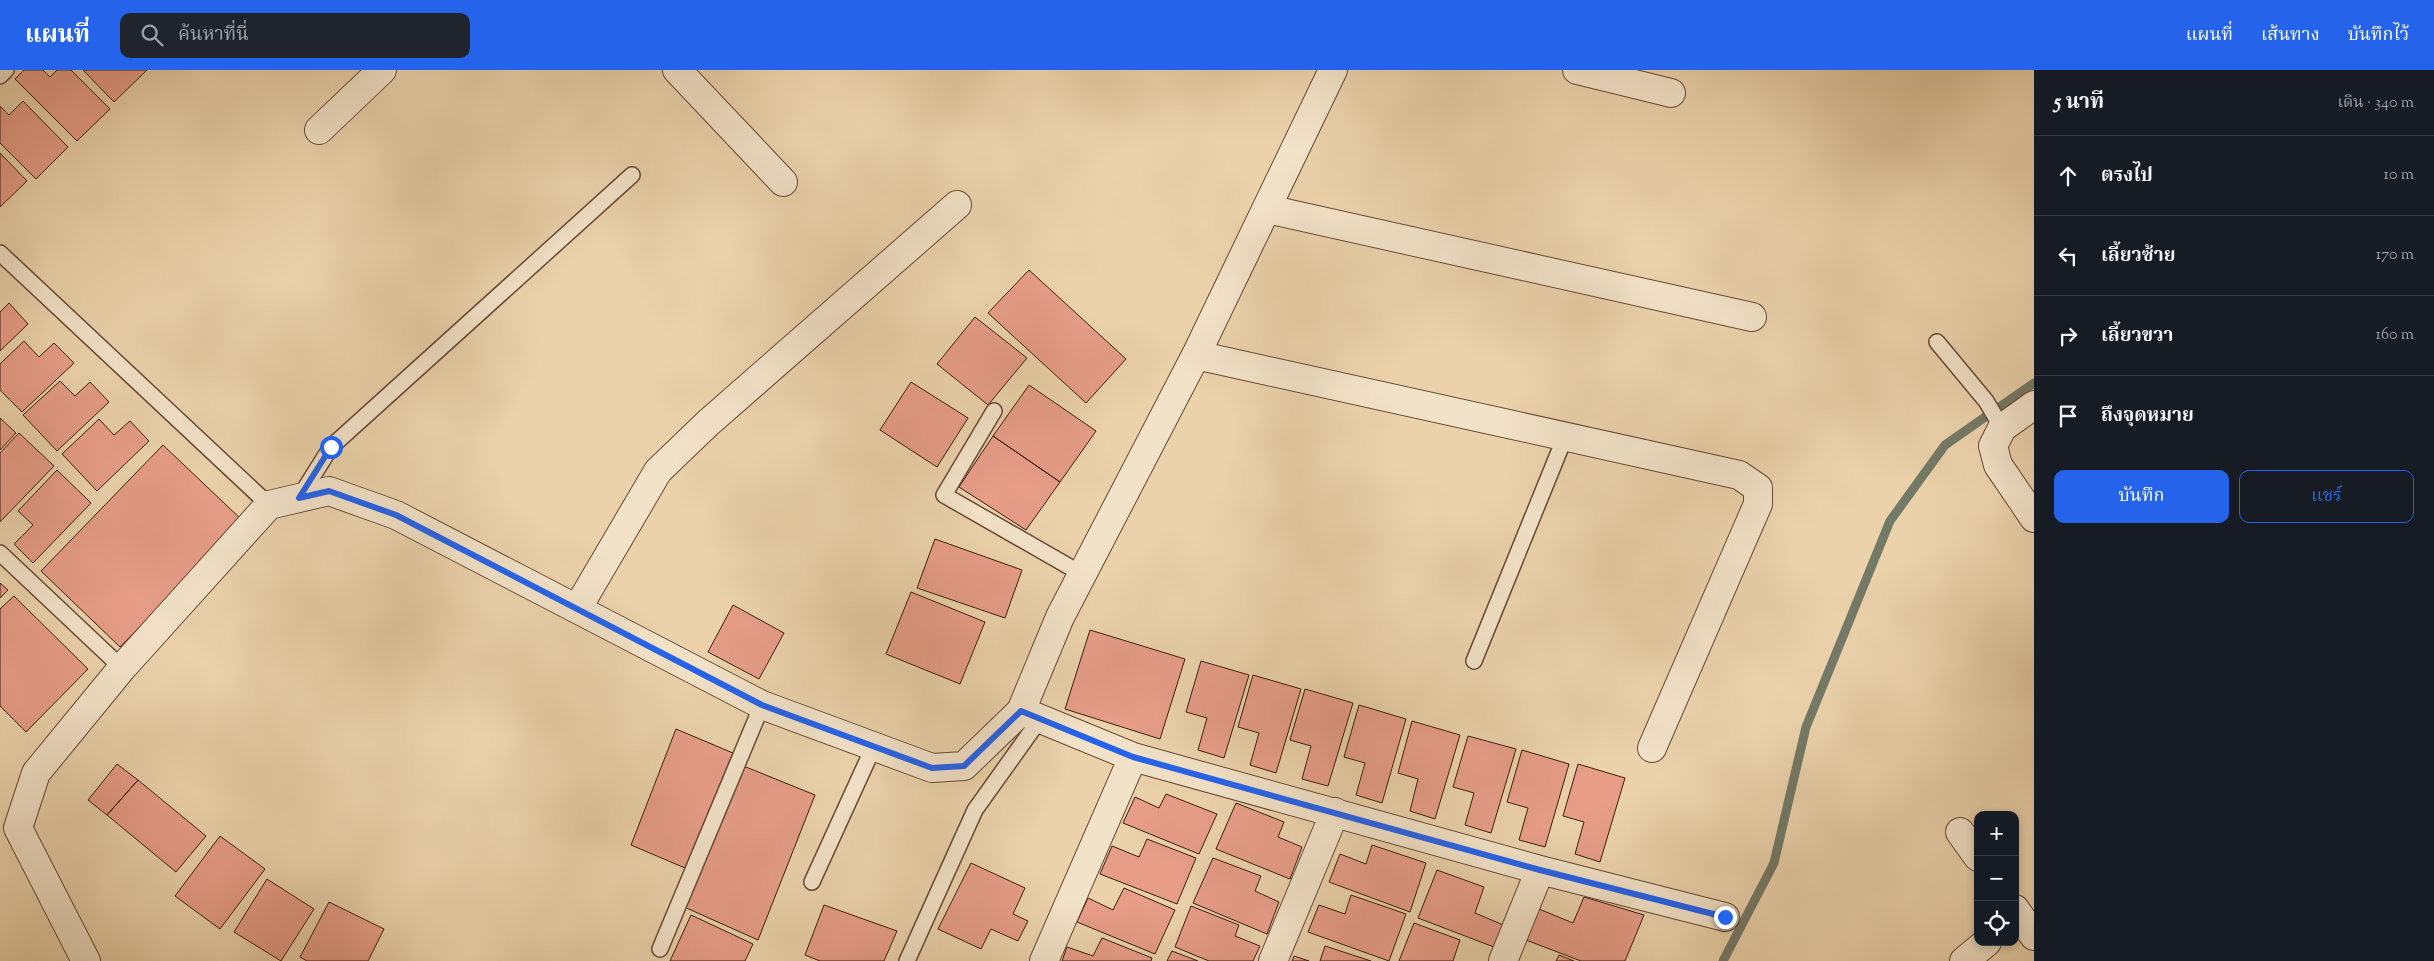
<!DOCTYPE html>
<html lang="th">
<meta charset="utf-8">
<style>
body{margin:0;font-family:"Sorts Mill Goudy","Noto Serif Thai",serif;background:#20242c;color:#f1f3f6}
.controls{position:absolute;right:15px;bottom:15px;display:grid;overflow:hidden;border-radius:10px;box-shadow:0 2px 8px #0003}
.controls button{width:45px;height:45px;display:grid;place-items:center;padding:0;border:0;border-bottom:1px solid #363941;background:#171b24;color:#f1f3f6;font:25px sans-serif}
.stop{position:absolute;width:15px;height:15px;margin:-11px;border:4px solid #2563eb;border-radius:50%;background:#fff}
.stop.end{background:#2563eb;border-color:#fff;box-shadow:0 1px 5px #0008}
.list{margin:0;padding:0;list-style:none}
h2{display:flex;justify-content:space-between;align-items:center;height:65px;margin:0;padding:0 20px;font-size:21px}
h2 small{font-size:16px;font-weight:400;color:#9ea1a6}
.list li{display:grid;grid-template-columns:32px 1fr auto;gap:15px;align-items:center;box-sizing:border-box;height:80px;padding:0 20px;border-top:1px solid #363941}
.list b{display:block;font-size:19px;white-space:nowrap}
.list em{font-size:16px;font-style:normal;color:#9ea1a6}
.actions{display:flex;gap:10px;padding:15px 20px}
.actions a{flex:1;padding:11px 0;border:1px solid #2563eb;border-radius:10px;text-align:center;font-size:18px;color:#2563eb}
.actions .main{background:#2563eb;color:#fff}
.icon{flex:none;width:28px;height:28px;fill:none;stroke:currentColor;stroke-width:2;stroke-linecap:round;stroke-linejoin:round}
.map{position:relative;flex:none;width:2034px;height:891px;overflow:hidden}
header{display:flex;align-items:center;gap:30px;box-sizing:border-box;height:70px;padding:0 25px;background:#2563eb;color:#fff}
header strong{font-size:24px}
nav{display:flex;gap:28px;margin-inline-start:auto;font-size:18px}
.search{width:350px;height:45px;background:#20242c;display:flex;align-items:center;gap:12px;box-sizing:border-box;padding:0 18px;border-radius:10px;color:#9ea1a6;font-size:19px}
main{display:flex}
aside{flex:1;background:#171b24}
.map>svg:first-child{display:block}
</style>
<header>
<strong>แผนที่</strong>
<div class="search"><svg class="icon" aria-label="search" viewBox="0 0 24 24"><circle cx="10" cy="10" r="6"/><path d="M15 15l6 6"/></svg>ค้นหาที่นี่</div>
<nav><a>แผนที่</a><a>เส้นทาง</a><a>บันทึกไว้</a></nav>
</header>
<main>
<div class="map">
<svg width="2034" height="891" viewBox="0 0 2034 891">
<rect width="100%" height="100%" fill="#ebd2ab"/>
<filter id="stains"><feTurbulence type="fractalNoise" baseFrequency=".004" numOctaves="4"/><feColorMatrix values="0 0 0 0 .2 0 0 0 0 .09 0 0 0 0 .02 0 0 0 .5 -.17"/></filter>
<radialGradient id="worn" r=".72"><stop offset=".6" stop-color="#630" stop-opacity="0"/><stop offset="1" stop-color="#630" stop-opacity=".3"/></radialGradient>
<g fill="none" stroke-linecap="round" stroke-linejoin="round">
<path stroke="#747a68" stroke-width="9" d="M1723,891L1774,793L1806,657L1890,451L1945,375L2034,313"/>
</g>
<path fill="#e79d88" stroke="#3c1d0e" d="M24,0H43L50,7L57,0H71L110,39L77,71L15,9Z
M83,0H147L114,32Z
M23,31L68,77L36,109L0,73V36L9,45Z
M0,83L27,111L0,137Z
M1029,200L1126,289L1086,333L988,243Z
M9,233L28,254L0,281V242Z
M975,247L1027,288L988,335L937,294Z
M24,271L39,287L54,273L74,293L22,342L0,320V294Z
M60,311L75,326L90,312L109,332L57,381L23,345Z
M911,312L968,348L937,397L880,360Z
M1029,315L1096,361L1060,412L993,366Z
M0,348L16,363L0,380Z
M99,349L114,365L130,351L149,371L97,421L62,384Z
M19,363L54,396L0,452V383Z
M993,366L1060,412L1026,460L959,417Z
M163,375L243,451L120,577L41,501Z
M57,400L91,433L33,493L14,474L33,455L18,441Z
M935,469L1022,500L1005,548L917,518Z
M0,513L8,520L0,528Z
M911,522L985,552L960,614L886,584Z
M14,526L88,599L26,662L0,636V539Z
M733,535L784,563L759,609L708,582Z
M1090,560L1185,589L1160,669L1065,639Z
M1201,591L1249,605L1224,688L1198,680L1207,648L1186,642Z
M1253,605L1301,619L1276,703L1250,695L1259,663L1238,657Z
M1305,619L1353,633L1328,716L1302,709L1311,676L1290,670Z
M1359,635L1406,649L1382,733L1356,725L1365,693L1344,687Z
M1412,651L1460,665L1435,749L1410,741L1418,709L1398,703Z
M676,659L733,683L685,798L631,775Z
M1468,666L1516,679L1491,763L1465,755L1474,723L1453,717Z
M1522,680L1569,694L1545,777L1519,770L1528,738L1507,732Z
M117,694L138,710L107,745L88,730Z
M1578,694L1625,708L1600,792L1575,784L1584,752L1563,746Z
M741,695L815,725L758,870L682,836Z
M138,710L206,766L176,802L107,745Z
M1166,724L1217,744L1199,784L1123,753L1135,727L1159,738Z
M1236,733L1284,752L1278,767L1302,777L1290,809L1216,779Z
M220,766L265,799L220,859L175,826Z
M1147,769L1196,788L1177,834L1100,804L1112,776L1139,787Z
M1372,775L1426,793L1410,842L1329,812L1340,784L1366,794Z
M1213,788L1261,806L1255,821L1279,832L1267,864L1193,833Z
M971,793L1025,818L1013,844L1028,851L1018,871L991,859L981,879L938,859Z
M1437,800L1484,817L1475,843L1508,857L1499,879L1418,848Z
M267,809L314,839L281,891L234,862Z
M1124,818L1175,840L1155,884L1077,852L1088,828L1113,840Z
M1351,825L1406,844L1389,891L1308,862L1319,835L1345,844Z
M1584,827L1644,845L1625,891H1581L1526,870L1539,839L1573,853Z
M329,832L384,859L368,891H307L300,887Z
M824,835L897,861L884,891H820L805,885Z
M1191,836L1239,855L1235,866L1260,876L1253,891H1209L1175,877Z
M691,845L753,874L745,891H670Z
M1414,853L1460,870L1453,891H1399Z
M1102,868L1152,888L1151,891H1062L1067,877L1093,886Z
M1325,876L1371,891H1320Z
M1172,881L1198,891H1167Z
M1559,885L1574,891H1556Z
M1294,886L1309,891H1292Z"/>
<g fill="none" stroke-linecap="round" stroke-linejoin="round">
<defs>
<path id="service" d="M0,6L6,0
M0,183L269,435
M1937,272L1986,331L2002,358
M994,341L944,425L1082,504
M299,428L331,377L632,105
M0,483L122,598
M1474,591L1565,367
M812,812L874,676
M660,879L762,635
M907,891L975,740L1040,649"/>
<path id="minor" d="M677,0L783,112
M1577,0L1671,23
M319,60L382,0
M1267,139L1752,247
M1196,285L1739,405L1758,418V434L1652,678
M2034,335L2002,358L1993,376L1998,395L2034,448
M577,539L658,401L708,353L957,135
M1021,641L1133,687L1540,800L1725,847
M1960,762L1978,787
M2015,839L2034,866
M86,891L18,758L36,703L122,598L269,435L329,421L396,445L762,635L932,698L964,696L1021,641L1060,547L1196,285L1333,0
M1044,891L1133,687
M1273,891L1335,742
M1503,891L1540,800
M1964,891L1987,872"/>
</defs>
<use href="#service" stroke="#684a35" stroke-width="18"/>
<use href="#minor" stroke="#684a35" stroke-width="30"/>
<use href="#service" stroke="#f2e2c8" stroke-width="15"/>
<use href="#minor" stroke="#f2e2c8" stroke-width="28"/>
</g>
<g fill="none" stroke-linecap="round" stroke-linejoin="round">
<path stroke="#2563eb" stroke-width="6" d="M331,377L299,428L329,421L396,445L762,635L932,698L964,696L1021,641L1133,687L1540,800L1725,847"/>
</g>
<rect width="100%" height="100%" filter="url(#stains)"/>
<rect width="100%" height="100%" fill="url(#worn)"/>
</svg>
<div class="controls">
<button>+</button>
<button>−</button>
<button><svg class="icon" aria-label="locate" viewBox="0 0 24 24"><circle cx="12" cy="12" r="6"/><path d="M12 2v4M12 18v4M2 12h4M18 12h4"/></svg></button>
</div>
<div class="stop" style="left:331px;top:377px"></div>
<div class="stop end" style="left:1725px;top:847px"></div>
</div>
<aside>
<h2>5 นาที<small>เดิน · 340 m</small></h2>
<ul class="list">
<li><svg class="icon" aria-label="ahead" viewBox="0 0 24 24"><path d="M12 20V5M6 11l6-6 6 6"/></svg><div><b>ตรงไป</b></div><em>10 m</em></li>
<li><svg class="icon" aria-label="left" viewBox="0 0 24 24"><path d="M17 20v-9H6M10 6l-5 5 5 5"/></svg><div><b>เลี้ยวซ้าย</b></div><em>170 m</em></li>
<li><svg class="icon" aria-label="right" viewBox="0 0 24 24"><path d="M7 20v-9h11M14 6l5 5-5 5"/></svg><div><b>เลี้ยวขวา</b></div><em>160 m</em></li>
<li><svg class="icon" aria-label="arrive" viewBox="0 0 24 24"><path d="M6 21V4h12l-3 4 3 4H6"/></svg><div><b>ถึงจุดหมาย</b></div></li>
</ul>
<div class="actions"><a class="main">บันทึก</a><a>แชร์</a></div>
</aside>
</main>
